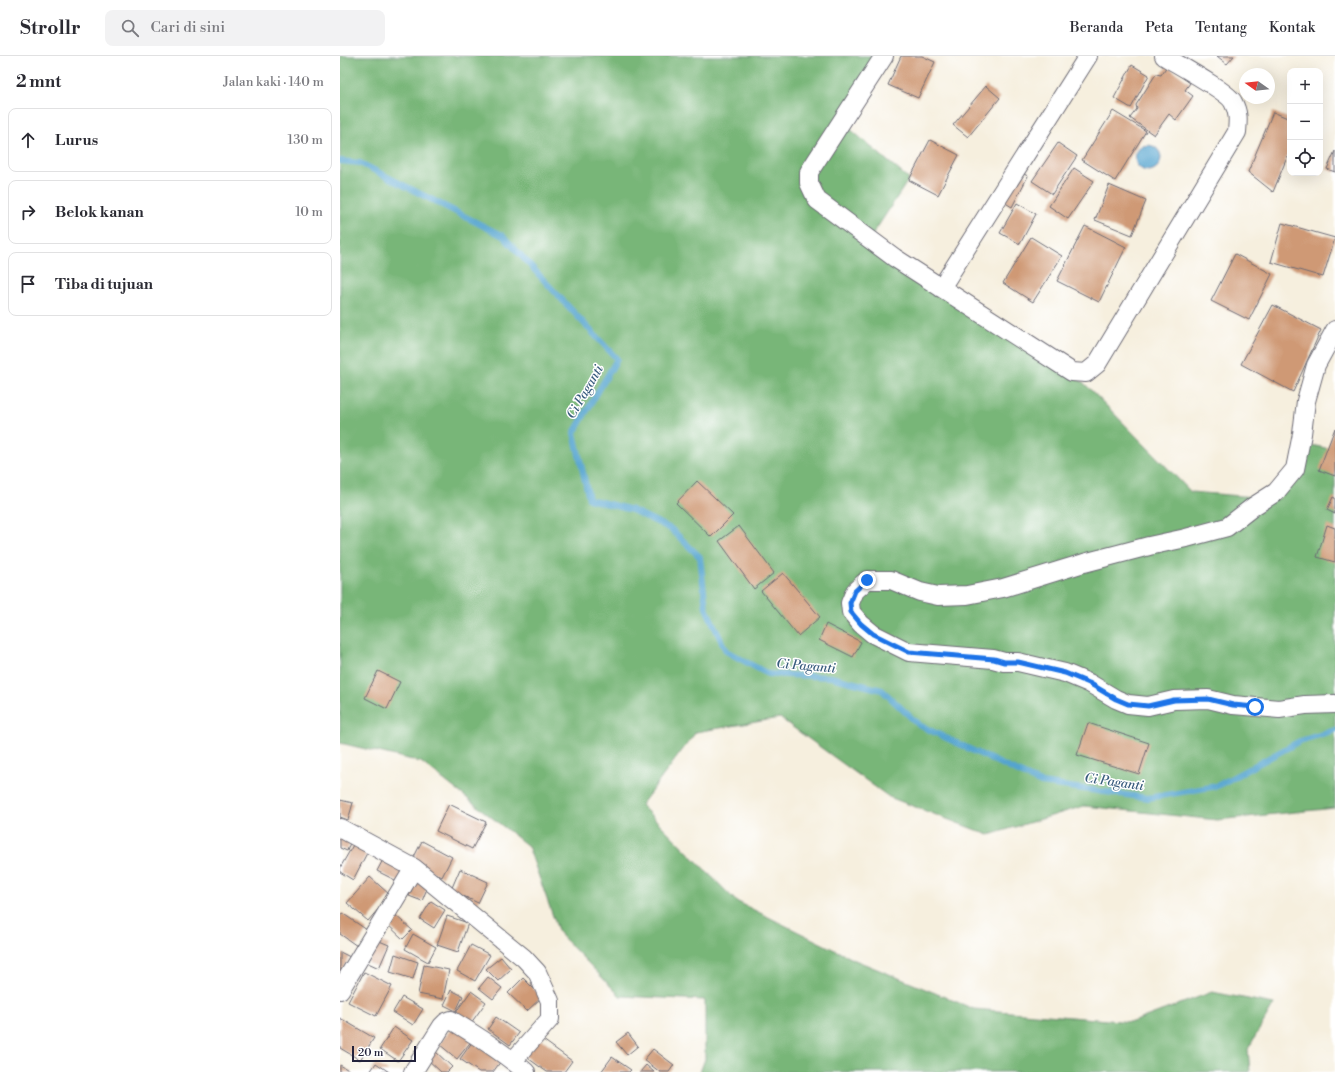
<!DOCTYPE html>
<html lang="id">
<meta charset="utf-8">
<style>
body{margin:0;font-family:"Libre Bodoni",serif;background:#f2f2f3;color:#2b2b33}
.controls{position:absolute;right:12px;top:12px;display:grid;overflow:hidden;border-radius:8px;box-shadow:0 4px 16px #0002}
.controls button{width:36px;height:36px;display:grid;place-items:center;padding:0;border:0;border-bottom:1px solid #e1e1e2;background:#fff;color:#2b2b33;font:20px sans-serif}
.compass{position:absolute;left:899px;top:12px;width:36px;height:36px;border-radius:50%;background:#fff;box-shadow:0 4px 16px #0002;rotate:285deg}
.scale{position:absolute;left:12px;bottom:10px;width:64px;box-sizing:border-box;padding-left:4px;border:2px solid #22223b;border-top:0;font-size:11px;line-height:14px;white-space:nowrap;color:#22223b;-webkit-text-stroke:3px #fff;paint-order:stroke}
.stop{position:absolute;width:12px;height:12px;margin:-9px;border:3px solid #1a73e8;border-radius:50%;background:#fff}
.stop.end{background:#1a73e8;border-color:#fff;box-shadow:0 1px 4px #0008}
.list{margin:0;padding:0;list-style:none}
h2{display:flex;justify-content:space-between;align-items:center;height:52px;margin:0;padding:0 16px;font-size:17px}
h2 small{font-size:13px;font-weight:400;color:#7c7c81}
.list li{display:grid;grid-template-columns:26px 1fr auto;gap:12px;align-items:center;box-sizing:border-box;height:64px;margin:0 8px 8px;padding:0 8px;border:1px solid #e1e1e2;border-radius:8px}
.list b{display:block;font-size:15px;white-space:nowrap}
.list em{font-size:13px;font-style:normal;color:#7c7c81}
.icon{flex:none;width:22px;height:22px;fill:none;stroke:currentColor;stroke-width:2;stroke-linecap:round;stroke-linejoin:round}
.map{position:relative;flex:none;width:995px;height:1016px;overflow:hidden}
header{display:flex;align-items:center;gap:24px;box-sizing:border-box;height:56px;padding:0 20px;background:#fff;border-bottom:1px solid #e1e1e2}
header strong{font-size:19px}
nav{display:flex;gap:22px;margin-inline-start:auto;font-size:14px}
.search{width:280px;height:36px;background:#f2f2f3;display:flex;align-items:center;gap:10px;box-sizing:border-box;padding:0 14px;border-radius:8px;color:#7c7c81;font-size:15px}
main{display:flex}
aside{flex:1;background:#fff}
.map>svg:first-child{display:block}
</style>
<header>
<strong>Strollr</strong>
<div class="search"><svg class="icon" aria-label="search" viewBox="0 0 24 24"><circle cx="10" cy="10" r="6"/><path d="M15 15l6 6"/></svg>Cari di sini</div>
<nav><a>Beranda</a><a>Peta</a><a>Tentang</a><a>Kontak</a></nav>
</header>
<main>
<aside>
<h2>2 mnt<small>Jalan kaki · 140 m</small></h2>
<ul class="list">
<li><svg class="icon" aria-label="ahead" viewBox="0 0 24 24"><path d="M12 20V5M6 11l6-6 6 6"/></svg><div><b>Lurus</b></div><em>130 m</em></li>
<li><svg class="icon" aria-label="right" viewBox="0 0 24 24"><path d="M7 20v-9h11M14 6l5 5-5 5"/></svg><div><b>Belok kanan</b></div><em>10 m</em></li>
<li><svg class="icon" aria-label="arrive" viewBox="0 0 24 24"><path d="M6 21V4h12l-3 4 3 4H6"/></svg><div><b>Tiba di tujuan</b></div></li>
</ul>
</aside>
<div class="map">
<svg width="995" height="1016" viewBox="0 0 995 1016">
<rect width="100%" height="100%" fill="#fff"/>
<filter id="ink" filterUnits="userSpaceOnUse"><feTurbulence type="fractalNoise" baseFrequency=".025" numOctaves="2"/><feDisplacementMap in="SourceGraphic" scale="8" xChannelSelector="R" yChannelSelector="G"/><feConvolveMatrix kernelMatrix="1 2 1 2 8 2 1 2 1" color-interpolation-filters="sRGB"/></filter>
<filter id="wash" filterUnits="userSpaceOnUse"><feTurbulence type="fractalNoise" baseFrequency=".012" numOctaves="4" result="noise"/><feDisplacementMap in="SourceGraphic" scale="16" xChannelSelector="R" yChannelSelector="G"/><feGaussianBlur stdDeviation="0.9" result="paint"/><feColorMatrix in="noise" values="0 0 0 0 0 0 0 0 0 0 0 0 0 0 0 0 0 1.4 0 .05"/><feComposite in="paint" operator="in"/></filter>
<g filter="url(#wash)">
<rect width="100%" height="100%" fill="#f6efde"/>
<path fill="#78b678" stroke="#4d6c5a" d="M0,0H548L503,67L569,123L531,181L745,328L851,436L939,443L971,389L995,394V752L877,764L744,750L649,779L549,741L440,662L356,676L301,749L396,845L515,904L634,953L792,966L872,936L934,948L908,993L910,1016H360L365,1003V944L280,940L219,877L188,790L81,706L0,687Z"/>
<path fill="#55a4cf" stroke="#3c6385" d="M795 102a13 13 0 1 1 26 0a13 13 0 1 1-26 0Z"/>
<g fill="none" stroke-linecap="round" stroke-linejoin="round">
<path stroke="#55a4cf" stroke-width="6" d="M0,105L20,107L163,180L277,303L234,377L249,443L292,454L331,473L360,501L366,552L386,595L428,618L491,621L542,634L579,669L701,727L808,742L877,730L960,685L995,674"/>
</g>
<g id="blocks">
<path fill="#cf9975" d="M561,0H582L595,6L578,42L548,29Z
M877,0H894L887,8Z
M792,9L809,19L791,52L774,42Z
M827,10L850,27L845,34L853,40L836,64L829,58L814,79L790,62L797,53L796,49L816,18L821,19Z
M646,30L660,42L628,81L613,69Z
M773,55L806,75L775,125L742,104Z
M933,56L950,63V94L933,136L908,116Z
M590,84L619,99L598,139L569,124Z
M718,87L737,100L712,138L692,125Z
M995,95V116L987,113Z
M734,112L754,125L728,163L709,150Z
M677,115L688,120L672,151L662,145Z
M769,129L806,145L792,179L755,164Z
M677,147L696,158L680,188L660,177Z
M942,167L995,182L983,221L931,206Z
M745,170L786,191L759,246L717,225Z
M691,181L722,200L693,246L663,227Z
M895,198L932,218L909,264L871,245Z
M933,249L981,274L953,336L901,308Z
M995,372V420L979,414Z
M357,425L393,459L371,481L336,447Z
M993,441L995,442V458L987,454Z
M987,469L995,472V506L977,501Z
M399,470L434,517L414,533L379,485Z
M443,517L480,561L458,580L421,535Z
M486,568L521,586L513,601L479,584Z
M38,615L60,626L47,653L25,642Z
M748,667L809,687L799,718L737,699Z
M0,744L13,747L8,764L0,761Z
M109,748L146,766L132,793L96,775Z
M0,777L12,781L7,795L0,792Z
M82,785L112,801L102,821L72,805Z
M13,789L27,797L13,824L0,816V812Z
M45,800L69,812L61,827L37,815Z
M120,813L148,826L138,847L111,834Z
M30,821L50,839L28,865L7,847Z
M76,825L88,830L82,845L69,840Z
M91,845L105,854L94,872L80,863Z
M2,857L27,874L17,890L0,878V861Z
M54,858L72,874L63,883L46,867Z
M107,860L128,867L118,896L97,889Z
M73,878L96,891L88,906L65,893Z
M37,884L49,889L39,912L28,907Z
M131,889L150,899L135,925L117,915Z
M0,896L10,901L0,918Z
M55,898L78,906L73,923L50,916Z
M161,901L171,913L158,925L146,913Z
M84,909L109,914L103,943L78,938Z
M24,916L52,930L36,960L8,946Z
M148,921L162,932L153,943L139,932Z
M183,922L202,941L187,955L168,937Z
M111,934L123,940L116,955L104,949Z
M131,935L146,946L131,967L116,956Z
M62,941L83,953L73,969L53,956Z
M156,961L179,977L170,989L148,973Z
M0,962L34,982L20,1004L0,992Z
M115,968L133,983L117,1003L99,988Z
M54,971L73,984L58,1005L40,993Z
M288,977L298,990L287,999L276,986Z
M199,981L232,1005L224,1016H207L185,1000Z
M133,985L161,1005L153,1016H139L120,1003Z
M313,993L334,1009L329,1016H320L304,1004Z
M95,995L112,1011L107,1016H101L87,1003Z
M272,1001L291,1014L289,1016H261Z
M36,1007L49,1016H30Z
M0,1009L12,1016H0Z
M306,1009L314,1016H300Z"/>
</g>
</g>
<g filter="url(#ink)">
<use href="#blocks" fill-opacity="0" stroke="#6c6a74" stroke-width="1"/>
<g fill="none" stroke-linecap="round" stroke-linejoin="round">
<defs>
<path id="minor" d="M544,0L469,116V127L477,144L555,202L732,316L746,317L757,308L897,76C898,65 899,57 893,46C888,36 837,8 824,0
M601,232L748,0
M995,274L976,309L966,345L962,378L955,413L936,436L914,450L887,471L846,482L809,490L744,507L663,532L627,539L598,540L580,536L551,524H527L515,535L510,547L511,556L521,568L533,578L569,596L653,603L664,606H678L725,617L749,627L776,643L788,648L808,650L834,644L868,643L893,649L939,653L965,649L995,648
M0,772L74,812L184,902L197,916L210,945V963L173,1005
M0,934L74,812
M73,1016L102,970L106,966L111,964C136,979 164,997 186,1016"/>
</defs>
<use href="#minor" stroke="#6c6a74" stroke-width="20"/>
<use href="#minor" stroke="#fff" stroke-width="18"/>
</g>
</g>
<g fill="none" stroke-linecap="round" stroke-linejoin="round" filter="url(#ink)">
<path stroke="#1a73e8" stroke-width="5" d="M527,524L515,535L510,547L511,556L521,568L533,578L569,596L654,603L664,606H678L725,617L749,627L776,643L788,648L808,650L834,644L868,643L893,649L915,651"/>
</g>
<g text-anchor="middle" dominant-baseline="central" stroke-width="3" stroke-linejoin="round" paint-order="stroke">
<g font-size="13" font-style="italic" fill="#395c7e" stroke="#fff">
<text transform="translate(245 336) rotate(-60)">Ci Paganti</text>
<text transform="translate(466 610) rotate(5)">Ci Paganti</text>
<text transform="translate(774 726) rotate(8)">Ci Paganti</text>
</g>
</g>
</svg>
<div class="controls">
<button>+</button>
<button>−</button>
<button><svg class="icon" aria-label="locate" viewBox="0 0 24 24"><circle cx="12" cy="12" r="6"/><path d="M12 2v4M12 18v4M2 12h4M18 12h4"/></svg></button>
</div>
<svg class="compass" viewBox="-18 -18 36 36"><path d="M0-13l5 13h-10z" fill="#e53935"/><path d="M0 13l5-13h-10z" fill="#7c7c81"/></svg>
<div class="scale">20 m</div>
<div class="stop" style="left:915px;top:651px"></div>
<div class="stop end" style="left:527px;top:524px"></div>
</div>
</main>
